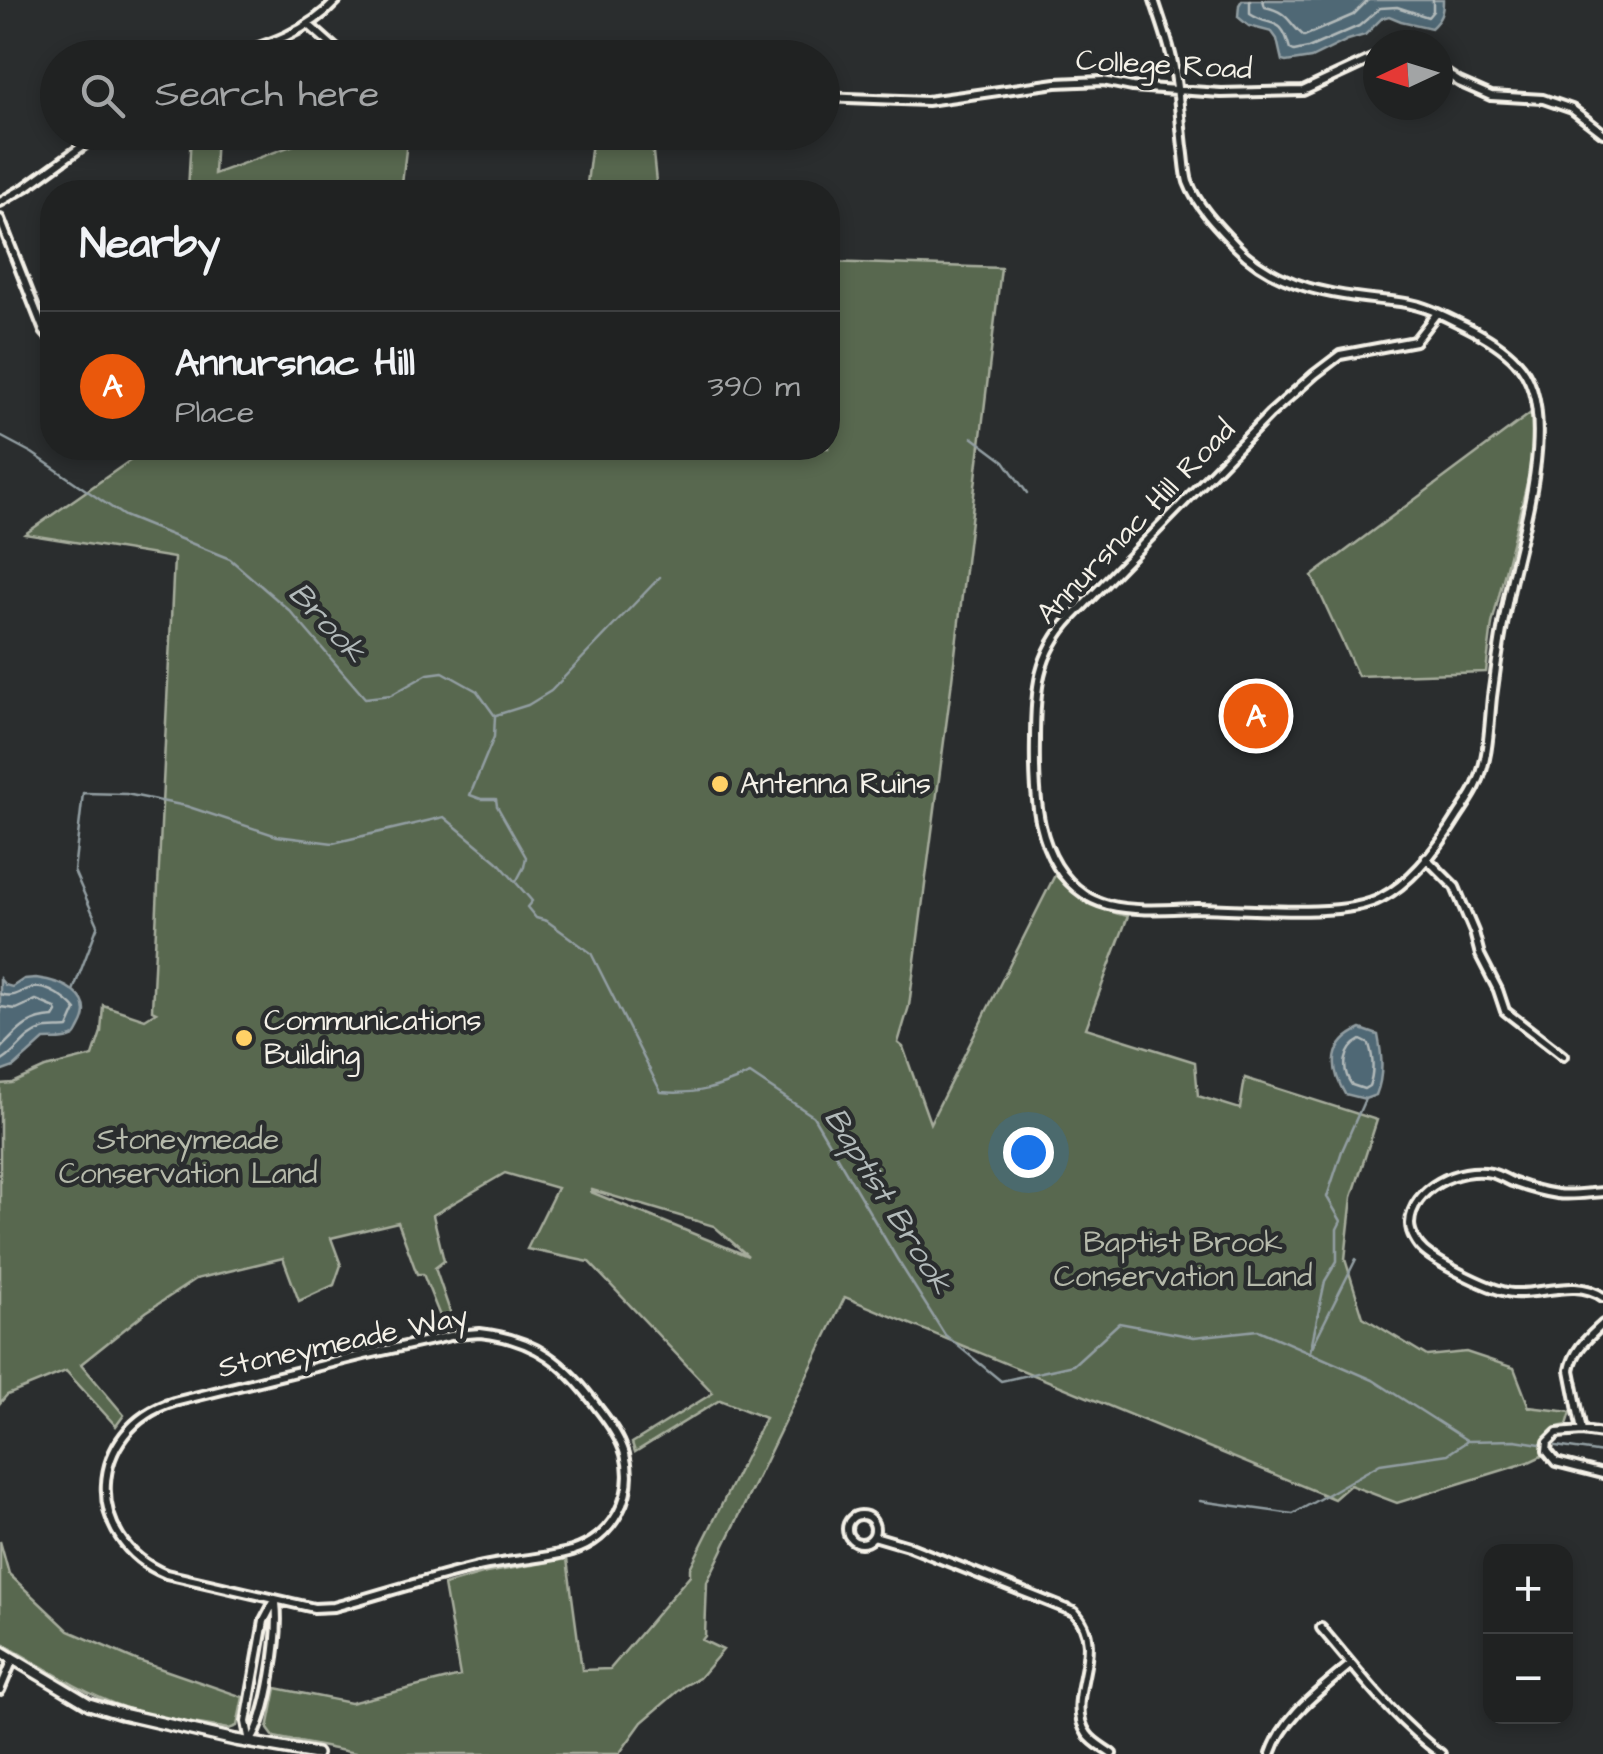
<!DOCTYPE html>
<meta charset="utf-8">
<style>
body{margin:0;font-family:"Architects Daughter",sans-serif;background:#282a2a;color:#f1f3f6}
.controls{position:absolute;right:30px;bottom:30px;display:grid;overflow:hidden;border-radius:20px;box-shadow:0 5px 15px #0003}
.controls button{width:90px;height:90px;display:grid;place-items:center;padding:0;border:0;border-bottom:2px solid #3d3f40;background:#202222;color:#f1f3f6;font:50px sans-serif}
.compass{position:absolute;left:1363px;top:30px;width:90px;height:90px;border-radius:50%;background:#202222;box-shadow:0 5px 15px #0003;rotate:266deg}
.you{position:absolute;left:1028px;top:1152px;width:35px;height:35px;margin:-25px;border:8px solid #fff;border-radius:50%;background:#1a73e8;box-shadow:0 0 0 15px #1a73e833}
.badge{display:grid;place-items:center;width:65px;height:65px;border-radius:50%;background:#ea580c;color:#fff;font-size:32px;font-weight:700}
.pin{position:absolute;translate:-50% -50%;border:5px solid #fff;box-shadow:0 2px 10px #0006}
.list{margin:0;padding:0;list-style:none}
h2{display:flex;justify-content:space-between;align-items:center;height:130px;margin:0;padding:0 40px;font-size:42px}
h2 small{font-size:32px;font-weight:400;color:#a2a4a5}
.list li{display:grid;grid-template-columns:65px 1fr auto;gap:30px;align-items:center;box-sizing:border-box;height:150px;padding:0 40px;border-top:2px solid #3d3f40}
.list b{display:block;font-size:38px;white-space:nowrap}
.list p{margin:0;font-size:32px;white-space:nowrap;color:#a2a4a5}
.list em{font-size:32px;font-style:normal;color:#a2a4a5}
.icon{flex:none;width:55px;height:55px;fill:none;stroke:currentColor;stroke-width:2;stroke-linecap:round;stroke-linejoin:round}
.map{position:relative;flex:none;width:1603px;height:1754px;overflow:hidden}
.search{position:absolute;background:#202222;box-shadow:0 5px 15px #0003;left:40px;top:40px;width:800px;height:110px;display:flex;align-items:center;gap:25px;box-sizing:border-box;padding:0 35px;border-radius:55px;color:#a2a4a5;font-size:38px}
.panel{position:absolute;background:#202222;box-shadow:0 5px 15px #0003;left:40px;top:180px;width:800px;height:280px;border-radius:40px}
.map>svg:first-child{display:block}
</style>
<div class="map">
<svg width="1603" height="1754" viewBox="0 0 1603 1754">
<rect width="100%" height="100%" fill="#2a2d2e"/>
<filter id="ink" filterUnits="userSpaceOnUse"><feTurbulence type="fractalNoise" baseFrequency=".01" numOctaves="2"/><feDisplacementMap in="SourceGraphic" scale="20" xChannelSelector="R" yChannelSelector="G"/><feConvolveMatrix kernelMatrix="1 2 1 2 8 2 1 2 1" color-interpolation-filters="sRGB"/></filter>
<g filter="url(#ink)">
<path fill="#596850" stroke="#a6ac9c" stroke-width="2.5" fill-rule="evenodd" d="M191,133H216L214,174L327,133H408L401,192H188Z
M593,133H651L657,192H586Z
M828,262L1001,268L951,688L909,1006L898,1043L903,1047L930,1123L1055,875C1077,898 1098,910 1128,916L1086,1028L1195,1062L1198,1096L1240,1109L1245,1078L1377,1120L1352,1197L1345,1259L1363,1317L1427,1356L1466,1352L1514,1368L1529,1407L1571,1412L1567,1425C1550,1427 1542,1438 1544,1455L1529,1462L1397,1503L1350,1485L1334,1499L845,1297L707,1582L705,1636L702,1640L723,1650L699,1678L684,1686L642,1722L619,1754H360L274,1737L268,1729L276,1688L350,1703L460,1676L444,1585L486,1573L567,1559L582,1670L610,1669L690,1575V1568L765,1418L720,1400L635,1452L632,1443L713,1393L589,1262L527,1249L557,1188L505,1173L433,1215L444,1261L435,1268L454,1323L443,1324L423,1274H417L398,1222L331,1238L341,1265L334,1285L299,1301L283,1258L196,1279L146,1312L81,1364L124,1415L116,1426L66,1371L7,1395L0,1403V1084L12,1083L45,1068L93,1056L101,1032L103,1005L145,1019L156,1012L152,1010L174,558L25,534L148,448H828ZM592,1190L714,1226L748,1256L591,1192Z
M1531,413L1535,436L1533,459L1492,624L1486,672L1358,676L1312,576Z
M0,1541L9,1574L69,1631L136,1660L243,1697L237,1726L229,1729C194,1723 157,1719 123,1707C80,1692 40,1665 0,1642Z"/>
<path fill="#506774" stroke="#929ea2" stroke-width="2.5" d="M1242,0H1443C1443,13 1441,19 1431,28L1401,21L1389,16L1382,18L1365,35L1348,40L1311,58L1286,62L1282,61L1277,39L1272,32L1249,26L1238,17L1239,5Z
M36,978C62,981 98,996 80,1027C76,1034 77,1036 69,1038C62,1041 52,1039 44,1040L14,1067L0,1072V979L5,985L12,987L24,979Z
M1361,1029L1378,1035C1382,1056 1384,1075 1376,1095L1365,1099L1345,1094C1329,1067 1330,1043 1361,1029Z"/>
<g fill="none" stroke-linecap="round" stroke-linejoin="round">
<path stroke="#b2baba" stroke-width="2.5" d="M1250,0V14C1272,29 1281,14 1290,49L1294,51L1308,48L1359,26L1380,8L1397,7L1428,17L1433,11V0
M1263,0L1265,7C1289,12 1288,23 1304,36L1353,15L1368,0
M0,994C15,999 18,991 32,988C47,985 67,999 76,1010L68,1028C60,1029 49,1028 42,1030C24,1035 16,1055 0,1062
M0,1007L16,1009L36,1000L55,1008L57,1012L54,1017C27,1018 18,1031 0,1049
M1361,1040L1369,1044C1373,1057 1374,1073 1369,1086L1364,1089L1352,1085C1341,1070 1343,1049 1361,1040Z"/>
<path stroke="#929ea2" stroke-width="2.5" d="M0,436L32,453L124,516L230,559L290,611L365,698L391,695L428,674L443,672L477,691L495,716L494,737L470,795L481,799H496L497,806L526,857L524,867L516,882
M972,437L1004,461L1027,493
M496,715L528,705L551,691L660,577
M73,991L98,925L74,871L83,793L126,794L186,806L277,836L333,843L444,817L498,862L532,901L527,907L536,918L547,921L591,953L661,1092C697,1095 717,1088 750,1074L813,1116L897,1259L945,1335L1001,1381L1073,1365L1119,1323L1194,1337L1258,1330L1373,1380L1468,1441L1515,1440L1540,1444
M1312,1347L1356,1259
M1310,1352L1325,1281L1337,1261V1229L1341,1221L1327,1197L1342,1151L1365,1099
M1556,1446L1603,1453
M1200,1501L1293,1514L1380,1464L1448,1454L1466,1442"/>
<defs>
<path id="street" d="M1154,0C1161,22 1170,45 1174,68C1179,94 1180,121 1183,147C1185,159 1185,171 1188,182C1197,206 1218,227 1236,246C1276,288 1336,296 1391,301C1423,304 1436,312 1465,326C1483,335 1502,346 1516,361C1562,408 1523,526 1511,583C1503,621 1497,658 1492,697C1489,725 1489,758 1477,784C1473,794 1465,805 1459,814C1440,845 1414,881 1381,898C1344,919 1241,908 1197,908C1168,909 1137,912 1108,905C1101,903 1090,899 1084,894C1035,861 1034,793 1035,740C1035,691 1037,654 1072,617L1270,414L1315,374L1340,355L1415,341L1437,313
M309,25L346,58
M225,58C267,45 307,33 337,0
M1438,68L1459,82L1491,96L1543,99L1572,109L1603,133
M822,97L927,101L1056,83L1103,81L1132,87L1221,93L1303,91L1378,56
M0,202L26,187L102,132
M0,219L44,331L52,340
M1426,858L1455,887L1474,932L1480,955L1498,990L1505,1011L1563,1056
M1603,1192C1588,1193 1572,1196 1557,1194C1543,1192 1526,1187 1512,1182C1505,1179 1499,1175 1491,1173C1460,1166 1411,1188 1410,1224C1410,1233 1417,1245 1424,1251C1439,1264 1494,1292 1513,1293C1543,1295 1576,1278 1603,1297
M480,1333C536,1339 566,1364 598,1408C609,1422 620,1437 625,1454C636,1495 613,1538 572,1551C541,1560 506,1560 474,1568C427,1579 381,1594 334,1607L314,1608L166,1574C82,1540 87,1428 174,1402L364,1355L455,1335Z
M1582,1431L1570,1370C1574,1349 1588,1338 1603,1324
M1603,1434L1582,1431L1557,1433L1548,1442L1547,1451L1556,1462L1603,1474
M847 1529a14 14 0 1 1 28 0a14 14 0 1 1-28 0Z
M874,1536L908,1546L1074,1612C1110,1649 1062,1697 1087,1734C1093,1743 1104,1748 1112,1754
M1321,1628C1359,1672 1393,1719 1441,1754
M0,1690L13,1659
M251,1741C268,1714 280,1636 276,1603
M250,1742L246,1722L264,1621L275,1600
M1271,1754C1284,1715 1321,1690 1351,1664"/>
<path id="secondary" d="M0,1651L89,1704L122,1714L235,1740L316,1754"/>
</defs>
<use href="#street" stroke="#f4f1e8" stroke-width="14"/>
<use href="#secondary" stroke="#f4f1e8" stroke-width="16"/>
<use href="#street" stroke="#2a2d2e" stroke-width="6"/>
<use href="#secondary" stroke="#2a2d2e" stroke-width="9"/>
</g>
</g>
<g fill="#ffd166" stroke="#2a2d2e" stroke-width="4">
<circle cx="720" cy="784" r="10"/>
<circle cx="244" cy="1038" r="10"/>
</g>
<g text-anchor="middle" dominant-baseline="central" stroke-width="9" stroke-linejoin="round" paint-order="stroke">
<g font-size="30" fill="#f4f1e8" stroke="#2a2d2e">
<text transform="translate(1164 65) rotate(3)">College Road</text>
<text transform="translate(1136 522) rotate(-46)">Annursnac Hill Road</text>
<text transform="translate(343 1342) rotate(-12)">Stoneymeade Way</text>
</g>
<g font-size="30" fill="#f4f1e8" stroke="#2a2d2e" text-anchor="start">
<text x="740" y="784">Antenna Ruins</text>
<text x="264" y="1021">Communications<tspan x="264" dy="34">Building</tspan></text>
</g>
<g font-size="30" fill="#b6baab" stroke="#2a2d2e">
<text x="188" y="1140">Stoneymeade<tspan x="188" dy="34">Conservation Land</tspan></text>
<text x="1183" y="1243">Baptist Brook<tspan x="1183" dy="34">Conservation Land</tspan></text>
</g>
<g font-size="32" font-style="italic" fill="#b2baba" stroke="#2a2d2e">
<text transform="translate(327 623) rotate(47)">Brook</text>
<text transform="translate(888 1201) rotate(58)">Baptist Brook</text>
</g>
</g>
</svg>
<div class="controls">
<button>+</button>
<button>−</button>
</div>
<svg class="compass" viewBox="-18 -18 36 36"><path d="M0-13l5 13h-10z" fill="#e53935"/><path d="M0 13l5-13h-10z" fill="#a2a4a5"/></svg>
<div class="you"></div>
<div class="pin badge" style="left:1256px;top:716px">A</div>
<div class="search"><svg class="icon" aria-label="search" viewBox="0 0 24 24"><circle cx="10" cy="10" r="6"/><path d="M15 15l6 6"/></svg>Search here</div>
<section class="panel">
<h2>Nearby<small></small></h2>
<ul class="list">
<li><span class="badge">A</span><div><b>Annursnac Hill</b><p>Place</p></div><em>390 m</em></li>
</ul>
</section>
</div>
